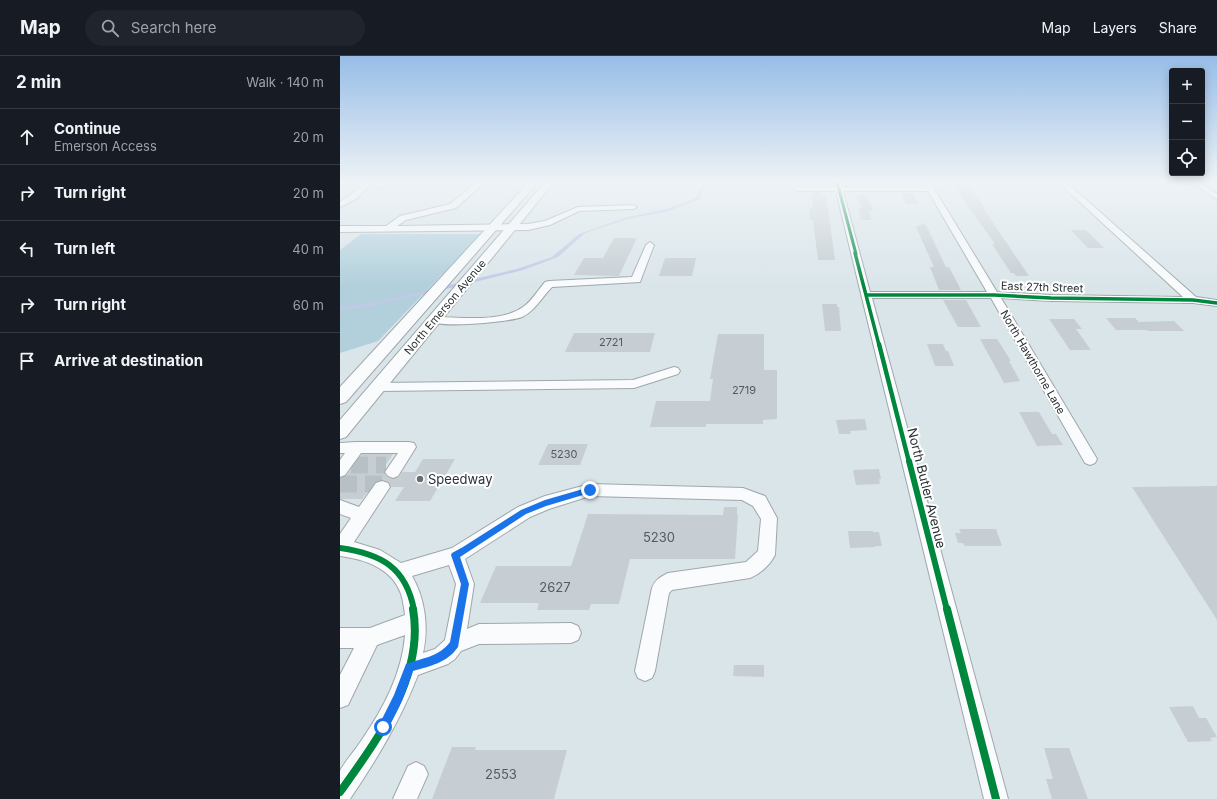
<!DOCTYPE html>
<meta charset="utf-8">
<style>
body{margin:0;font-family:Inter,sans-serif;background:#20242c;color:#f1f3f6}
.controls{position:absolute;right:12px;top:12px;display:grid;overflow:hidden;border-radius:4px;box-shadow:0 2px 10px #0003}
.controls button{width:36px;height:36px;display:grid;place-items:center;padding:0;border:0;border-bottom:1px solid #363941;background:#171b24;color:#f1f3f6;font:20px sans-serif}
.stop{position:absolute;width:12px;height:12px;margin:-9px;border:3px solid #1a73e8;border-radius:50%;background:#fff}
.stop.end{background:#1a73e8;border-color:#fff;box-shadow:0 1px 4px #0008}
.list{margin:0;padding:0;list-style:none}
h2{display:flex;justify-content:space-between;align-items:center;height:52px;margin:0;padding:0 16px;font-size:17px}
h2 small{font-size:13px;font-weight:400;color:#9ea1a6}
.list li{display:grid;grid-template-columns:26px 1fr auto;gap:12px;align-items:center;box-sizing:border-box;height:56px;padding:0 16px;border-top:1px solid #363941}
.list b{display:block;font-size:15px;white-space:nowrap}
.list p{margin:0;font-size:13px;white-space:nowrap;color:#9ea1a6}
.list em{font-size:13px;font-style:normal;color:#9ea1a6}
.icon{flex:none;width:22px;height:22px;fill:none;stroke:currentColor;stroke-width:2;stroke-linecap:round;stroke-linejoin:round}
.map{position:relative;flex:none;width:877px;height:743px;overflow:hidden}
header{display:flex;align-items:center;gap:24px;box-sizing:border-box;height:56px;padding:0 20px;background:#171b24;border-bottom:1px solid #363941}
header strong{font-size:19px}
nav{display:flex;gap:22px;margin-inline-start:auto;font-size:14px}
.search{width:280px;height:36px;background:#20242c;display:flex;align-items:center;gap:10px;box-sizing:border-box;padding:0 14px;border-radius:22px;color:#9ea1a6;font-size:15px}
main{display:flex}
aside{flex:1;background:#171b24}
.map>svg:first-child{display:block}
</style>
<header>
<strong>Map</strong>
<div class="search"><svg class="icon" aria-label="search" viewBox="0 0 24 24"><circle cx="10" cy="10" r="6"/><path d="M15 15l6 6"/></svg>Search here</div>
<nav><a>Map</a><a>Layers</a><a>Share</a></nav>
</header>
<main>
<aside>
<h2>2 min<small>Walk · 140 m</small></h2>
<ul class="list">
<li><svg class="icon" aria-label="ahead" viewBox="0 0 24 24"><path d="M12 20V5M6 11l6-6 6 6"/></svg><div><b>Continue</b><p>Emerson Access</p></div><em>20 m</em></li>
<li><svg class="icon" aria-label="right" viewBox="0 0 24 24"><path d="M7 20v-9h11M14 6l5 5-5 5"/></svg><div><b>Turn right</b></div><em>20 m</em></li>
<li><svg class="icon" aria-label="left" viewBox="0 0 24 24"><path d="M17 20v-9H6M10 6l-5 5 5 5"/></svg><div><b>Turn left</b></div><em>40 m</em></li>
<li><svg class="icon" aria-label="right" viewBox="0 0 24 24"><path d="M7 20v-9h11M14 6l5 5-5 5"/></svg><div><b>Turn right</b></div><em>60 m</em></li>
<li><svg class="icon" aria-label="arrive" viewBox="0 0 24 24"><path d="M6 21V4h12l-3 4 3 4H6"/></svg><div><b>Arrive at destination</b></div></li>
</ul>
</aside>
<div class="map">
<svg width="877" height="743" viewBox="0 0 877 743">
<rect width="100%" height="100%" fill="#dae5ea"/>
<path fill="#b1d0dc" d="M21,178H141L38,285L0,297V194Z"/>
<path fill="#becae6" d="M371,126H376L364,133L360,143L326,156L287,163L245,177L218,201L183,214L78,240L27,251L0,255V251L36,246L177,213L212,201L239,178L288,161L327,153L356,142L359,132Z"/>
<path fill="#c6ced3" d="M613,129H628L645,152H643L689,220H676L674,217H671L652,188H655Z
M471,136H481V139H486L495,204H478L473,164H470L469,154L473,151Z
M561,137H573L578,148H566Z
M516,139H527L533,155H529L532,164H521L518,152H521Z
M585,167L606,211H609L621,234H599L590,211H594L576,171Z
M731,174H746L764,192H748Z
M274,182H297L279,220L234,219L244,202H263Z
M325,202H356L352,220H319Z
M603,244H626L641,271H618Z
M482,248H497V251H499L501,275H485Z
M766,262H795L807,274H776Z
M709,263H734L742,273H736L751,294H730Z
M834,265L844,275H808L799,266Z
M234,277H315L310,296H225Z
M378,278H424V314H437V363L423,364V368H366V371H310L316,345H370L373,323H370Z
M640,283H657L671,305H669L680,325L664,327Z
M587,288H603L606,295H608L614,310H595Z
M679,356H699L712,378H716L723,389L697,390Z
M525,363L527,374L510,375L511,378H499L496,364Z
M208,388H248L240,409H198Z
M22,398H53L41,416H44L47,421L52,423L59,421L62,416H75L83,403H115L90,445H55L64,431H51L49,426L42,424L35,426L22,443H0V423L6,420Z
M539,413L541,423H539L540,428L516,429L513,414Z
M877,430V564L792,431Z
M384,451H397V459H398L395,503H290L279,548H251L249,554H197L199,547H140L156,510H231L248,458L383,459Z
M619,473H656L662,490H625L623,487H618L615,477H621Z
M508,475H533V476H539L542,490H535V491L510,492Z
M394,609H424V621L393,620Z
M853,650L859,662H866L877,681L870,682L872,685L848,686L829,651Z
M112,691H136L135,694H227L214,743H92Z
M704,692H729L748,743H712L706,723H713Z"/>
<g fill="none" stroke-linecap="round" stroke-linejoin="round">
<path stroke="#b7c1c5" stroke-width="17" stroke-dasharray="17 8" stroke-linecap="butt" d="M11,409H46
M0,428H44"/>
<defs>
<path id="minor" d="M25,126H33L16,143L0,151V146L10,139Z
M44,126H60L36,132L32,130Z
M137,126H145L116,152L66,164L57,170L188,168L205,165L238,151L293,149L297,151L293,153L239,155L210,169L188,174L0,176V170H46L60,160L110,148Z
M493,126H501L502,131H585L583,126H590L657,236L711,239L843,241L718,126H726L856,241L877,244V250L853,247L711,245L661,242L757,403L755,407L750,409L745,407L651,242H532L668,743H644L496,135H457L453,133L457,131H495ZM503,135H588L647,236H530Z
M850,126H859L877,138V143Z
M310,186L314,189L300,226L212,231C202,241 195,255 182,261C169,266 96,273 88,264L94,261C120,261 161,267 183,251C192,245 198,234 205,226L209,225L292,221L306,189Z
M334,311L338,312L340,315L338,318L294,332L38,335L33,334L32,331L33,328L38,327L293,324Z
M16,386H69L74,387L76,391L58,420L53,422L48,420L45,416L58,397H21L5,419L0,421V404L5,397H0V387Z
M42,425L48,427L50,431L14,486L40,494L61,507L112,492L178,451L205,440L250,428L403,432L425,440L437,462L435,499C430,509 420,518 410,522L332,534L329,537L315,615L312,622L305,625L298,622L295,615L312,532C315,524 320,521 328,517L406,506L418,495L421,463L413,450L402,444L250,440L209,453L190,461L125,503L134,528L127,573L139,568L231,567L238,570L241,577L238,584L231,587L139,588L121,595L115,603L108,608L78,619C60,665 37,703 10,743H0C0,735 0,723 0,715C3,708 16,693 21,685C43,653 62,618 65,579L37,589L8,649L0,652V619L14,592H0V572H30L65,559C64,552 63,544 61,538C52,512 24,503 0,500V478L11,462L0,458V444L19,451L36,427ZM109,509L116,528L105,584L95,593L83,597C89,572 85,542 72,520Z
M76,706L84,710L88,718L77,743H53L68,710Z"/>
<path id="major" d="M189,126H198L6,346L0,348V331Z
M205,126H214L6,381L0,383V364Z"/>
</defs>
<use href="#minor" stroke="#9fa7ab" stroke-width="2"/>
<use href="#major" stroke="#9fa7ab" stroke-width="2"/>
<use href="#minor" fill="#f9fbfc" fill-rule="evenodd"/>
<use href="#major" fill="#f9fbfc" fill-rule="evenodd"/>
<defs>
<path id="cycleway-far4" d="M497,126L516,198"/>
<path id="cycleway-far3" d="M515,197L539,289
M526,239H654L711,242L853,244L877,247"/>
<path id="cycleway-far2" d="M539,288L569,406"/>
<path id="cycleway-far1" d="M569,405L607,554
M0,492C41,498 66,511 74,554"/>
<path id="cycleway" d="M607,553L656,743
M0,736C37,684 85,621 73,553"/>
</defs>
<use href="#cycleway-far4" stroke="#fff" stroke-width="4.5"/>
<use href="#cycleway-far3" stroke="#fff" stroke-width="5.5"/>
<use href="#cycleway-far2" stroke="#fff" stroke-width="7"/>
<use href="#cycleway-far1" stroke="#fff" stroke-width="8"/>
<use href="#cycleway" stroke="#fff" stroke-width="10"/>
<use href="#cycleway-far4" stroke="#00873e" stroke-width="3"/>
<use href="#cycleway-far3" stroke="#00873e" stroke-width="3.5"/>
<use href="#cycleway-far2" stroke="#00873e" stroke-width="4.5"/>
<use href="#cycleway-far1" stroke="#00873e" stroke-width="6"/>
<use href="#cycleway" stroke="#00873e" stroke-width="8"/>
</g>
<linearGradient id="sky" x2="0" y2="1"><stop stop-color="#97bde7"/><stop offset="0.55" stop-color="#eef3f6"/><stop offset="1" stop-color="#eef3f6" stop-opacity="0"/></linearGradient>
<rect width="877" height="230" fill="url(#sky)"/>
<path fill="#1a73e8" d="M250,431L254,434L253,436L206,450L186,458L120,501L129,528L118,591C107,607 90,610 73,615L62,645L47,675L43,676L40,675L38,671L54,639L66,608C82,602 99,601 110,586L121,528L111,499L112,497L123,491L181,454L205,444Z"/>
<circle fill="#677073" stroke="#fff" stroke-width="1.5" cx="80" cy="423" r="4"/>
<g text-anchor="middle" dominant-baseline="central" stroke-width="4" stroke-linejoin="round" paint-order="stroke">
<g font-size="11" fill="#293133" stroke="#fff">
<text transform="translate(702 231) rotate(2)">East 27th Street</text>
<text transform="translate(105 251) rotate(-50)">North Emerson Avenue</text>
<text transform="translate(693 306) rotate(60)">North Hawthorne Lane</text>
</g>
<g font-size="11" fill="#535b5e">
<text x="271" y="286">2721</text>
<text x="404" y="334">2719</text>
<text x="224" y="398">5230</text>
</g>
<g font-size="13" fill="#293133" stroke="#fff" text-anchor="start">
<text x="88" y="423">Speedway</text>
</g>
<g font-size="13" fill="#293133" stroke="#fff">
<text transform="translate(587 432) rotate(76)">North Butler Avenue</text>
</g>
<g font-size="13" fill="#535b5e">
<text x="319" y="481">5230</text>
<text x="215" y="531">2627</text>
<text x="161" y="718">2553</text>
</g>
</g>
</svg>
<div class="controls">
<button>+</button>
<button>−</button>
<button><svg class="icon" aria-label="locate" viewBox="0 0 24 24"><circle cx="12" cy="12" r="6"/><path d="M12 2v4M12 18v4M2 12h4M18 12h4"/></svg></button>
</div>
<div class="stop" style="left:43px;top:671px"></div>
<div class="stop end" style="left:250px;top:434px"></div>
</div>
</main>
